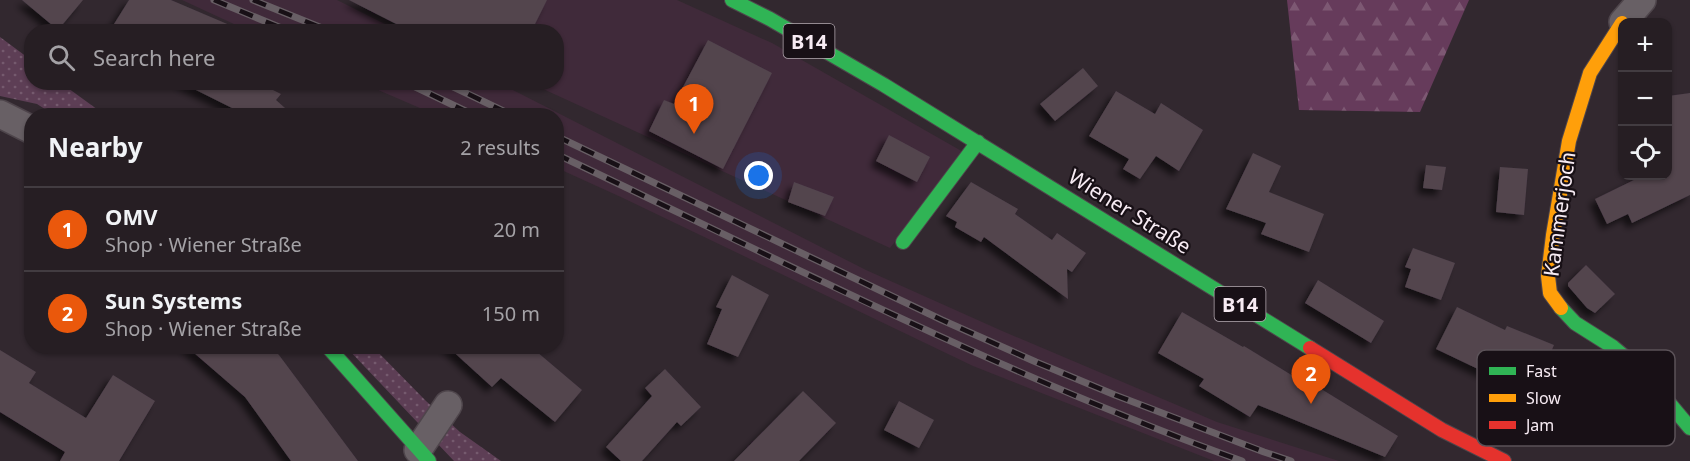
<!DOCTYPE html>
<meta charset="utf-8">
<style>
body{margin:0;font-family:"Noto Sans",sans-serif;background:#2e272b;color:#f1f3f6}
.controls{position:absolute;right:18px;top:18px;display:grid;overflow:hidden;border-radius:12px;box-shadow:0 2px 4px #0004}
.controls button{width:54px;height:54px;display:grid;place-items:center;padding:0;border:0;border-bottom:2px solid #423c41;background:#261e23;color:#f1f3f6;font:30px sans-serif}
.you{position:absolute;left:759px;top:176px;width:21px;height:21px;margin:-15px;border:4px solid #fff;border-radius:50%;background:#1a73e8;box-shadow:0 0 0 9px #1a73e833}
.badge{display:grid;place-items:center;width:39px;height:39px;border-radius:50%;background:#ea580c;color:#fff;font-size:20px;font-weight:700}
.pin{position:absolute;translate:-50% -50px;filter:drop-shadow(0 2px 3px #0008)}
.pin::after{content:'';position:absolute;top:32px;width:21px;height:18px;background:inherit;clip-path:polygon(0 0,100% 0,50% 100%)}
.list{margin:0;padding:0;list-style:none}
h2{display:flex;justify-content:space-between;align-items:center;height:78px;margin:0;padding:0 24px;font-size:26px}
h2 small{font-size:20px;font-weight:400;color:#a4a2a6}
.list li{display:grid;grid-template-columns:39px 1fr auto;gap:18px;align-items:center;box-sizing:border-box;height:84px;padding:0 24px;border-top:2px solid #423c41}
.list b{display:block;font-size:22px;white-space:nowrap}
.list p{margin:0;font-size:20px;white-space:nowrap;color:#a4a2a6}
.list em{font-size:20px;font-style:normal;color:#a4a2a6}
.icon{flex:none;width:33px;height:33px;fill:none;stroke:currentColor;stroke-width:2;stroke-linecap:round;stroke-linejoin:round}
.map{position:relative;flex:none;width:1690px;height:461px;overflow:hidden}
.search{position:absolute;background:#261e23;box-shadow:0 2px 4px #0004;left:24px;top:24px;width:540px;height:66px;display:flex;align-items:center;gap:15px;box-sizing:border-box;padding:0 21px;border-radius:24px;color:#a4a2a6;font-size:22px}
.panel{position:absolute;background:#261e23;box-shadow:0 2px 4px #0004;left:24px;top:108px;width:540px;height:246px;border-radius:24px}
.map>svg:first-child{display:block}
</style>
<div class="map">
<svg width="1690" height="461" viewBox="0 0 1690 461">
<defs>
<pattern id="grass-dots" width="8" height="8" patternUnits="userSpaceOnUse" patternTransform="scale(1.5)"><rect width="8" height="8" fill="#5d3e55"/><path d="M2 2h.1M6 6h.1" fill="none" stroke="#755a6e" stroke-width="1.8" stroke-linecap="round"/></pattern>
<pattern id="forest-firs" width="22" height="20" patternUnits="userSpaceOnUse" patternTransform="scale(1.5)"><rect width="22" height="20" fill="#663b5b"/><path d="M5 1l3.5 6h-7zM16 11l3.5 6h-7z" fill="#7d5873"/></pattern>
<filter id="shadow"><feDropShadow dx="-5.5" dy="5.5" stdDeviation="3" flood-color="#0009"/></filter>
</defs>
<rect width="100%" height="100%" fill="#32282f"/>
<path fill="#402a3a" d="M182,0H337L399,31H249Z
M351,0H677L772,43L965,153L890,248L530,83L556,82V32L419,31Z
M362,83H499L866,270L1000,330L1217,422L1339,461H1214L973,366L623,198L557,168L556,116L436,115Z"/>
<path fill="url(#grass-dots)" d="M0,37L31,60L32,82L61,83L105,115H54L37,104L0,96Z
M346,347H373L426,401L460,432L501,461H454Z"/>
<path fill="url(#forest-firs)" d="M1287,0H1469L1420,112L1299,110Z"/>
<path fill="#52444e" filter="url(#shadow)" d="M22,0H83L58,30Z
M129,0H171L246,32H109Z
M349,0H547L531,32H412Z
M708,40L772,73L723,169L649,131L664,100L674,104Z
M1083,68L1098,86L1055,121L1040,104Z
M180,82H257L281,94L276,100L294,116H248Z
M1116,91L1155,114L1161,103L1203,130L1179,171L1156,156L1140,179L1123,169L1129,159L1089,136Z
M1690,93V195L1632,223L1628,214L1607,224L1595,199L1642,176H1668V96Z
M889,135L930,157L917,182L876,161Z
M1253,153L1281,166L1269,192L1324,214L1309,252L1261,234L1266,223L1226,209Z
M1426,165L1446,167L1442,190L1423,188Z
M1500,167L1528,169L1524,215L1496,212Z
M794,182L834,197L825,216L788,202Z
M971,182L1018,209L1015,214L1052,240L1057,233L1086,253L1072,272L1067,269L1068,299L984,237L981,242L955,227L957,222L946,216Z
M1413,248L1455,263L1441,300L1405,287L1411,269L1405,267Z
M1586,265L1615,294L1595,313L1587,308L1568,286V283Z
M732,275L769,295L738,357L707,344L722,309L716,307Z
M1318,280L1384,321L1371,343L1305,303Z
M1457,307L1505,330L1507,326L1554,345L1548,359L1587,377L1560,433L1491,400L1501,380L1436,349Z
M1182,312L1243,347L1244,346L1298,379L1300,376L1398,436L1385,457L1258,405L1250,417L1199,386L1204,379L1158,353Z
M186,346H270L279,355L358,461H291L245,397Z
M447,346H530L582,390L555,422L501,378L492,387Z
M0,350L36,372L29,383L86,418L113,375L155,401L119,461H60L65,452L0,412Z
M665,369L701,407L681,426L677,422L642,461H621L606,447L652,396L645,388Z
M803,391L836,423L799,461H734Z
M899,401L934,420L919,448L884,430Z"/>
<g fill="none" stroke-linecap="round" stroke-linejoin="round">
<defs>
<path id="street" d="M1623,22L1642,0
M0,114L32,130
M418,450L448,405"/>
<path id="fast" d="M732,0L770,19L884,85L1310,348
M903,242L978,142
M1561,308L1575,323L1613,347L1644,373L1690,428
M327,346L429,461"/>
<path id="slow" d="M1561,308L1550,293L1548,276L1553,235L1569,141L1590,73L1622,23"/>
<path id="jam" d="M1310,348L1442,430L1504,461"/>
</defs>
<use href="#street" stroke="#4e454b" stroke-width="30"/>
<use href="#fast" stroke="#4e454b" stroke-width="16"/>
<use href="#slow" stroke="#4e454b" stroke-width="16"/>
<use href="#jam" stroke="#4e454b" stroke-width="16"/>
<use href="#street" stroke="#686065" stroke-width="27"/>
<use href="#fast" stroke="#30b455" stroke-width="14"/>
<use href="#slow" stroke="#ff9f0a" stroke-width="14"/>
<use href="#jam" stroke="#e5322d" stroke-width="14"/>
<defs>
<path id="rail" d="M214,0L291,32
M253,0L332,32
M405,82L476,116
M443,82L514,116
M556,136L942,320L1036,362L1115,395L1264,452L1291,461
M556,154C782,261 1006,376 1242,461"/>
</defs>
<use href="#rail" stroke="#685f65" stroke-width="7"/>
<use href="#rail" stroke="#181016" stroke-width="4.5" stroke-dasharray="14" stroke-linecap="butt"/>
</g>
<g text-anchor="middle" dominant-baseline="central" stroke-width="4.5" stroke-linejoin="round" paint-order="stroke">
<g fill="#181016" stroke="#b4a9b1" stroke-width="1.5">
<rect x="783.5" y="24" width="51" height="34" rx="4.5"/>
<rect x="1214.5" y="287" width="51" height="34" rx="4.5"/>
</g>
<g font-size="20" font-weight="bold" fill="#f7ebf3">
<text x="809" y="41">B14</text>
<text x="1240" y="304">B14</text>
</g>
<g font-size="21" fill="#f7ebf3" stroke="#181016">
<text transform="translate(1130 211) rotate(32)">Wiener Straße</text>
<text transform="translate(1559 214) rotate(-82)">Kammerjoch</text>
</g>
</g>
<rect x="1477" y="350" width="198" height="96" rx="9" fill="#181016" stroke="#5b5258" stroke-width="1.5"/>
<rect x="1489" y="367" width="27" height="8" fill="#30b455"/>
<rect x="1489" y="394" width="27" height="8" fill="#ff9f0a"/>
<rect x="1489" y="421" width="27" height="8" fill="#e5322d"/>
<g font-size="16" fill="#f7ebf3">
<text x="1526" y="377">Fast</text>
<text x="1526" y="404">Slow</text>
<text x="1526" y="431">Jam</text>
</g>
</svg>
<div class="controls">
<button>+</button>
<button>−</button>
<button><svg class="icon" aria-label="locate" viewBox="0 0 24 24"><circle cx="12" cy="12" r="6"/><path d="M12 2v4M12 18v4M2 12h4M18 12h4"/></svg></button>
</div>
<div class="you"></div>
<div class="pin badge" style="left:694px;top:134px">1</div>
<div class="pin badge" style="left:1311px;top:404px">2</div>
<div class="search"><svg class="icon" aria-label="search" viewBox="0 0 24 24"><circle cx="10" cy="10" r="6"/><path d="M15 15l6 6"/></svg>Search here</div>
<section class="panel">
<h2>Nearby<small>2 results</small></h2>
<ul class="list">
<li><span class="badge">1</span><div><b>OMV</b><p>Shop · Wiener Straße</p></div><em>20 m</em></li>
<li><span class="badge">2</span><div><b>Sun Systems</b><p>Shop · Wiener Straße</p></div><em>150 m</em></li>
</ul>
</section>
</div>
